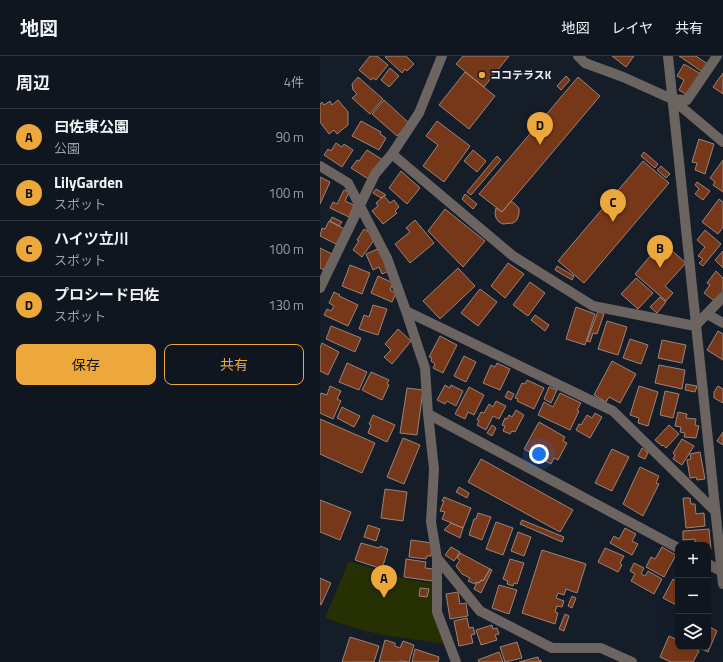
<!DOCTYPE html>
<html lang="ja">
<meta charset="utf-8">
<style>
body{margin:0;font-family:"Titillium Web","Noto Sans JP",sans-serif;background:#1e232c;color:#f1f3f6}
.controls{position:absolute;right:12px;bottom:12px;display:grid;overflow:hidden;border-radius:8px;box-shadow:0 4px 16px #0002}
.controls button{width:36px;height:36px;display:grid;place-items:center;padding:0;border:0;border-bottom:1px solid #30353d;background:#10161f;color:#f1f3f6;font:20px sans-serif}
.you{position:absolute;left:219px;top:398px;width:14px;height:14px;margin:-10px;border:3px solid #fff;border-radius:50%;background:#1a73e8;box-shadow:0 0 0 6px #1a73e833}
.badge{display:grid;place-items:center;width:26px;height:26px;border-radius:50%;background:#eda83c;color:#111;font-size:13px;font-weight:700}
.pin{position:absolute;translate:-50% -33px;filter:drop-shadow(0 1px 2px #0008)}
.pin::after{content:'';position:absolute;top:21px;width:14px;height:12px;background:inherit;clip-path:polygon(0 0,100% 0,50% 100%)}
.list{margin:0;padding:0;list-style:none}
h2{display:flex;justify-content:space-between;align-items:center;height:52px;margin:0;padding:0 16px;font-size:17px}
h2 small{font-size:13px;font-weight:400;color:#9c9fa4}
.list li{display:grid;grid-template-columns:26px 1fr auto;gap:12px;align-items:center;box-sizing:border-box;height:56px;padding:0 16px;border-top:1px solid #30353d}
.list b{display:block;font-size:15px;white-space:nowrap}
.list p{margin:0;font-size:13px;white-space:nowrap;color:#9c9fa4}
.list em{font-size:13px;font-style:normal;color:#9c9fa4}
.actions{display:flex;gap:8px;padding:12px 16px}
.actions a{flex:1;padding:9px 0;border:1px solid #eda83c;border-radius:8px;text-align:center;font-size:14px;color:#eda83c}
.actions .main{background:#eda83c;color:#111}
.icon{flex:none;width:22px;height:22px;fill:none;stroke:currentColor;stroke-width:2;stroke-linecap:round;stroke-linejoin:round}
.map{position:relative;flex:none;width:403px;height:606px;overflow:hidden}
header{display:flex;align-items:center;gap:24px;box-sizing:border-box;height:56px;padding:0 20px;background:#10161f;border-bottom:1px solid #30353d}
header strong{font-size:19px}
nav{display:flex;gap:22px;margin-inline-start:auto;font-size:14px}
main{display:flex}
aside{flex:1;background:#10161f}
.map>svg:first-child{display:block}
</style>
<header>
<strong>地図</strong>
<nav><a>地図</a><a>レイヤ</a><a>共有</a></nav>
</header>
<main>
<aside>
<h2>周辺<small>4件</small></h2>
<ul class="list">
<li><span class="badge">A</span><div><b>曰佐東公園</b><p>公園</p></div><em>90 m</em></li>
<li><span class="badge">B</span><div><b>LilyGarden</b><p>スポット</p></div><em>100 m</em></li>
<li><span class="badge">C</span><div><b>ハイツ立川</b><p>スポット</p></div><em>100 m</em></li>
<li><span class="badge">D</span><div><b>プロシード曰佐</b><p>スポット</p></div><em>130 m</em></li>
</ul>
<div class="actions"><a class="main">保存</a><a>共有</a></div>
</aside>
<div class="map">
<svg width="403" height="606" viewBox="0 0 403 606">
<rect width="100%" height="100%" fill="#151d29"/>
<path fill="#263003" d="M29,505L90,524L114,528L125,588L63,579L34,572L5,562Z"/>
<path fill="#773819" stroke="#98847b" d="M50,0H57L68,9L56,24L53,22L51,24L39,14Z
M66,0H86L94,8L87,15L85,13L82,17L65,1Z
M143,0H189L164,31L136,8Z
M292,0H314L306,11Z
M359,0H376L389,9L384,17Z
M364,8L381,18L369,40L359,34L364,24L357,20Z
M70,12L79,20L69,31L61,24Z
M145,16L175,40L149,73L119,49Z
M403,17V38L393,31Z
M246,20L250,24L241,34L237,30Z
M38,21L63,43L50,58L32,42L37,38L33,34L32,28Z
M258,21L280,40L182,156L159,138Z
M18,44L28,56V69L17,78L14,74L9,78L0,66V48L2,46L4,49L10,45L12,49Z
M64,44L89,67L77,80L52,58Z
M41,65L61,76L60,78L66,82L59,94L32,80Z
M117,65L150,90L124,126L103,110L118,89L106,80Z
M379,83L394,88L385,118L375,114L377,107L372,106Z
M16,87L22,91L24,88L33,94L22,111L4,99L8,93L11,95Z
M47,94L63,104L50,124L31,112L37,104L39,105Z
M153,94L166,105L157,116L144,105Z
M324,96L338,108L335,112L321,100Z
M177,100L181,104L151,139L147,136Z
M403,104V136L393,129L395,126L390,122Z
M323,105L349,127L264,227L238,205Z
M341,110L350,118L346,122L337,114Z
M81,115L100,132L87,148L69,132Z
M0,121L10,126L0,148Z
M377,126L390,135L383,144L375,138L379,133L375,129Z
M56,133L66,139L61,142L53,137Z
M24,134L29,136L25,145L34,149L29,161L10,152L13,146L17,148Z
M145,138L157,148L153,153L142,143Z
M64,140L70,147L74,144L79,151L75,155L77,157L63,168L52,155L58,150L56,147Z
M399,143L403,146V171L398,178L382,166Z
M191,145L195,148L199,152V158L197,164L193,167L183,168L179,166L176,162L175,157L176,152L182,156Z
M125,153L165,185L143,211L108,175Z
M12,161L22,166L19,170L10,165Z
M95,164L114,187L90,207L75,188L90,176L86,172Z
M9,165L25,173L16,188L0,180L2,172L5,173Z
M44,173L53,179L54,184L42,201L33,194L39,185L37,184Z
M385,174L401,188L383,210L379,207L383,203L378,200L385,191L377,184Z
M342,186L366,207L345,230L353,237L346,245L315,218Z
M0,192L12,198L4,214L0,212Z
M60,192L69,215L62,218L59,211L53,214L46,198Z
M403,195V212L395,204Z
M188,207L204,218L185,242L171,230Z
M30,209L50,217L42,238L22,230Z
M237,210L254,220L252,224L235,214Z
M138,212L155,230L120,263L103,245Z
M396,215L403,222V239L397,247L384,237L390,229L387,227Z
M58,220L73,227L70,234L76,237L72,246L51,237Z
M316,222L333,237L318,253L301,238Z
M210,226L225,237L208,260L193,249Z
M160,233L177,246L158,270L141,257Z
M14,236L20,239L19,240L38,249L28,270L4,259L7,253L11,255L14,250L9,247Z
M340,241L346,246L337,257L330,251Z
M53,249L67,253L58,279L39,273L44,259L49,261Z
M256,251L275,258L265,289L246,283Z
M278,255L284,258L277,278L273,277L270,286L267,285Z
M215,259L229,269L225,275L211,264Z
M287,265L307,271L298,299L278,293Z
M11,270L41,282L35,296L6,283Z
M78,273L91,285L72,308L64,301L71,294L65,288Z
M398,275L403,278V304L387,294Z
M120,280L137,289L123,317L113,312L115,308L111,305L112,302L109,301Z
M310,283L328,289L321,308L303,302Z
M342,284L366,289L362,307L338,302Z
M2,287L19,296L8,319L0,315V292Z
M144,300L156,306L146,326L134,320Z
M292,305L316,318L300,347L289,341L286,346L274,339Z
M27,307L47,316L39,334L19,326Z
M177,307L190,313L180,334L163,327L171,309L175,311Z
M339,309L365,314L362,333L335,327Z
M51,316L69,324L67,328L69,329L62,344L42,334Z
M207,324L224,332L214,353L197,345L198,343L195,342L202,327L205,328Z
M366,328L377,330L375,336L365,334Z
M125,329L130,332L131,329L143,335L136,350L127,345L125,348L117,344Z
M10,330L21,335L17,343L21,345L13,363L0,357V339L1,337L7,339Z
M319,330L338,336L328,370L318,367L319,362L310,359Z
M398,330L403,333V347L394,342V336Z
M149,331L164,339L154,359L148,356L145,363L135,358Z
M229,331L237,334L231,347L224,343Z
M87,332L103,334L97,379L80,377Z
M188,335L194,338L191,344L185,341Z
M345,335L359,338L353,362L340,359Z
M240,337L261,347L257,354L259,355L250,374L218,359L224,346L233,351Z
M176,345L186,350L179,363L173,360L166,374L157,369L159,365L157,364L161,356L164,357L169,348L173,351Z
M22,351L40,360L34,371L17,362Z
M196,354L204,359L195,376L192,375L190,378L183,375L185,370L182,369L185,362L187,363L189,359L192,361Z
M358,356L367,358L366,362L376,363L375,369L379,370L376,382L364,381L365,377L360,376L361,371L355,370Z
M275,357L282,361L270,382L256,374L259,368L261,369L267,359L272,362Z
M53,359L75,369L67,386L48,377L51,369L49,368Z
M0,363L55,387L42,417L0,398Z
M219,366L245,381L243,385L247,387L238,404L234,402L231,408L204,393Z
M172,369L176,372L172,380L167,377Z
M349,369L359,378L346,392L343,389L342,390L335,384Z
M403,376V389L397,385Z
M83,382L100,389L84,428L67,421Z
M362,383L374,390L362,409L353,403L355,399L353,397Z
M322,392L328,397L325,403L318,400Z
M292,393L309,401L292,435L275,427Z
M380,396L385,423L377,424L376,421L370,422L367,404L371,403L370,398Z
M161,403L253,454L240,476L148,426Z
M320,411L339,420L336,427L339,428L323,460L303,448Z
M139,431L149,437L147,442L136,436Z
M65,433L87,436L83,465L61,462Z
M124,441L151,452L143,472L122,463L125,456L120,455L124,445H122Z
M363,442H370L371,448H375L376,458L384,457L385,470L366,472Z
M0,444L31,456L20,484L0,476Z
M158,457L171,461L162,484L149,479L154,463H156Z
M202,464L244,481L242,486L200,468Z
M176,466L193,472L183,499L166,493Z
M131,467L143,472L140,482L124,474Z
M48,469L60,473L56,485L44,481Z
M305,472L316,478L312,485L318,488L312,499L290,487L294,480L299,483Z
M389,473L391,493L388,494V489H375V483L363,484V475Z
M198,476L211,481L204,500L191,495Z
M91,484L112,487L111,500H107L106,503L89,501Z
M41,487L59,492L60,490L68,493L62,513L35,504Z
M131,491L140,496L134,505L125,499Z
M342,491L356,499L344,521L326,511L331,501L335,503Z
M285,492L304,500L300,507L302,509L298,516L278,506Z
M222,494L266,508L257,537L246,533L244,539L238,537L236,542L244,545L242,551L237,550L235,556L238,557L235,568L202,557Z
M140,497L170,513L163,525L161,524L159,527L156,526L155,528L148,525L150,522L142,518L136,510L140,504L137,502Z
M86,503L106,506L105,512L114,513L112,525L84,521Z
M190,503L204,507L197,528L194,527L193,530L187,528L188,525L183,523Z
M314,507L324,512L321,518L325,520L328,515L342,523L334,538L311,525L315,518L310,515Z
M170,513L172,514L161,537L154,533L157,526L159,527L161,524L163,525Z
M0,522L11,527L1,549L0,548Z
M353,523L358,526V550L343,542Z
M179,529L197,534L189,558L172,552Z
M100,532L109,533L107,541L99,540Z
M138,536L140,548L146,547L148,560L130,563L126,538Z
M252,540L256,542L252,552L248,550Z
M245,558L249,560L244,575L239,573Z
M147,562L149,572L153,571L155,578L151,579L153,587L139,590L134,565Z
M172,569L173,573L177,572L179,578L175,579L177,584L161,589L156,574Z
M388,570L397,575L388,596L378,591H388Z
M349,580L358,584V591H371L379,595L373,606H351L340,601Z
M30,581L59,590L54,606H22Z
M65,584L75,587V590L80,592L83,585L94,589L89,606L80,605V606H59Z
M197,586L202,602L185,606L180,591Z
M95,593L119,601L118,606H92Z
M179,596L183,606H159L158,604Z
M218,601L219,605L221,604V606H199Z"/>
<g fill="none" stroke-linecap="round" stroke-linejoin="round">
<path stroke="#6c6460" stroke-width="10" d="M258,0L265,7L303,21L352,43L403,86
M348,0L403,528
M352,43L367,44L397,0
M72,98L193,200L273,250L375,270L403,241
M0,110L28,127L67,202L86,255
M0,232L55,118L72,98L99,57L122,0
M387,258L403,267
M108,358L114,413L111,466L117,502V556L136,606
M358,492L108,358L105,312L86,255L293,355L394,454
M117,502L160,555L232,592H281L312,606
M388,508L401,515"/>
</g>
<circle fill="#eda83c" stroke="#151d29" stroke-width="1.5" cx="162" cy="19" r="4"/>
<g text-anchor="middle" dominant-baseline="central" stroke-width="3.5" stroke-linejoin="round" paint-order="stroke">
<g font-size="11" font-weight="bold" fill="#e9eff8" stroke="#151d29" text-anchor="start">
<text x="170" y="19">ココテラスK</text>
</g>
</g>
</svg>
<div class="controls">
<button>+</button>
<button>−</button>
<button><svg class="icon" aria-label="layers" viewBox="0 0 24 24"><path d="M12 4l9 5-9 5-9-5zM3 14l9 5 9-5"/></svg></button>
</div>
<div class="you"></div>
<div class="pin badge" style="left:64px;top:542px">A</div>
<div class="pin badge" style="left:340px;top:212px">B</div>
<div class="pin badge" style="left:293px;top:166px">C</div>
<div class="pin badge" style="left:220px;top:89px">D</div>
</div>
</main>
